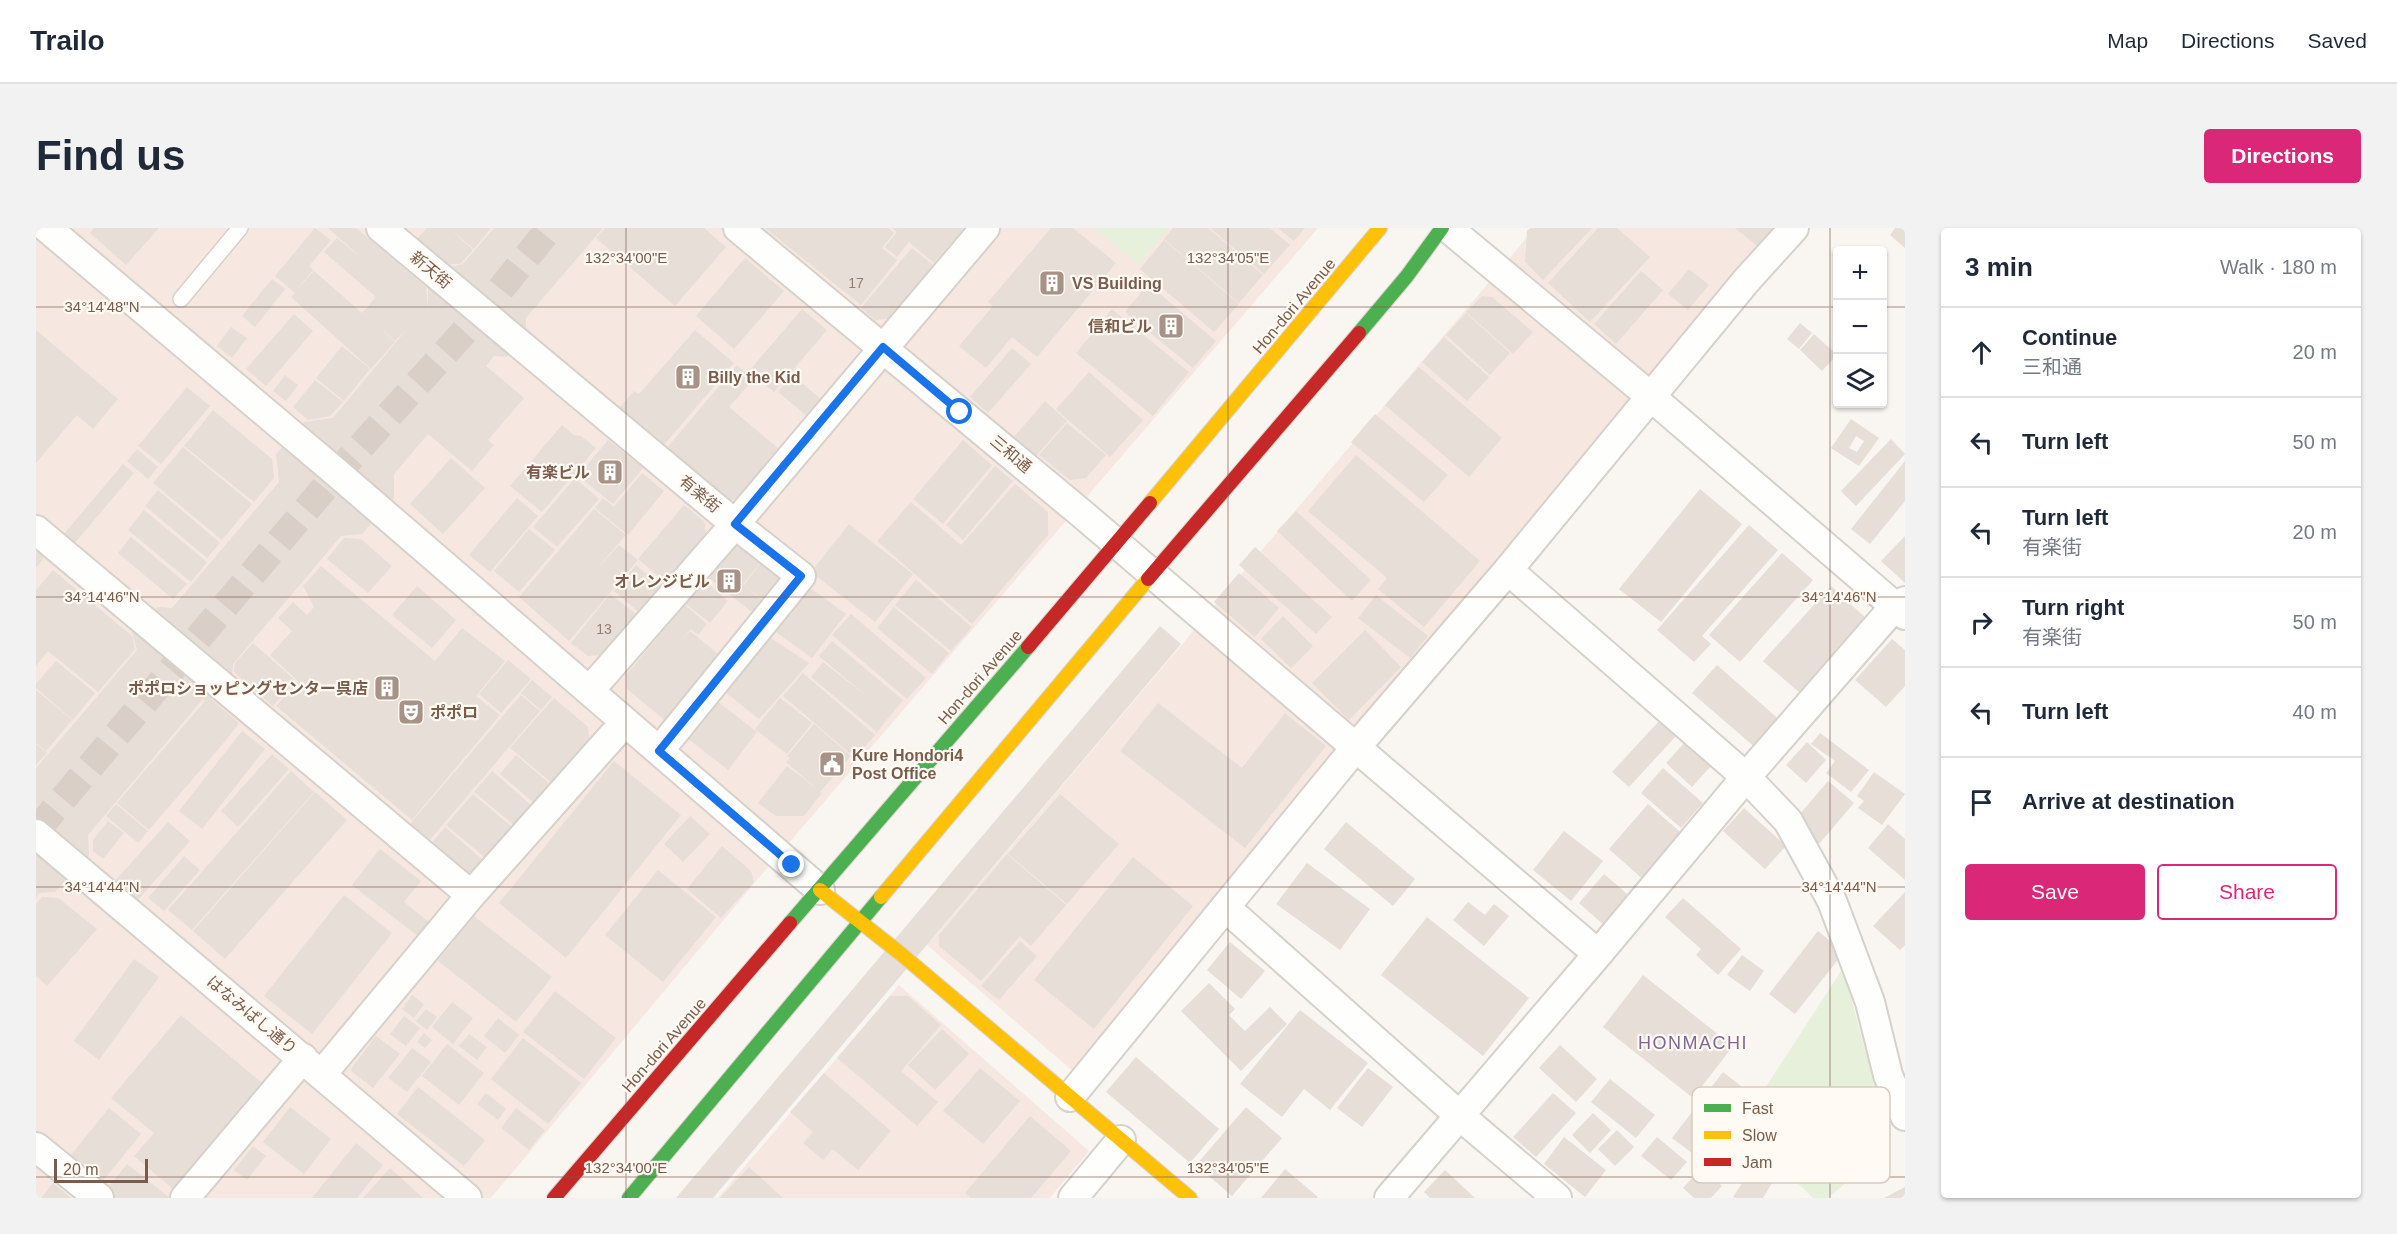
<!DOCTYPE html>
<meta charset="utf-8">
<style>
body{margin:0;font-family:Helvetica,"Noto Sans JP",sans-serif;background:#f2f2f3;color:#1f2937}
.controls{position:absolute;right:18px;top:18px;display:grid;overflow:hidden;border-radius:6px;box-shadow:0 2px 4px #0004}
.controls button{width:54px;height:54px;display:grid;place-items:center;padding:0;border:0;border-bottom:2px solid #e0e1e3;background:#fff;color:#1f2937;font:30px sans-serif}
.scale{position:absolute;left:18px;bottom:15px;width:94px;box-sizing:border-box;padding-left:6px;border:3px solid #7a5c4d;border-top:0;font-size:16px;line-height:21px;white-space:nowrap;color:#7a5c4d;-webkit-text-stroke:4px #fffaf3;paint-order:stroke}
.stop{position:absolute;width:18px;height:18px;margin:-14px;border:4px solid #1a73e8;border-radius:50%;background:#fff}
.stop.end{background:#1a73e8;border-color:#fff;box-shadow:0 2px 6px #0008}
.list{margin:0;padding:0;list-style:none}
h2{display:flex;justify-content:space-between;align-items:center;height:78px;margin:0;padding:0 24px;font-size:26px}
h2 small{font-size:20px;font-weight:400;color:#747a83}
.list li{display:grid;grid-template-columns:39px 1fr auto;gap:18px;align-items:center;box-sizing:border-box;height:90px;padding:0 24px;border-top:2px solid #e0e1e3}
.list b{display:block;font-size:22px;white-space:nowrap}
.list p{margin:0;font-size:20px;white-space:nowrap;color:#747a83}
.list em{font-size:20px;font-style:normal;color:#747a83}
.actions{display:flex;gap:12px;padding:18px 24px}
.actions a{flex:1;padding:14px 0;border:2px solid #db2777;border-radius:6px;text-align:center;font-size:21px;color:#db2777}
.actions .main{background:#db2777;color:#fff}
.icon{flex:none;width:33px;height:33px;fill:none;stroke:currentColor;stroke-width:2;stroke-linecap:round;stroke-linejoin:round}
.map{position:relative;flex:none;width:1869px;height:970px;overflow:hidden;border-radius:6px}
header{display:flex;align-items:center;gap:36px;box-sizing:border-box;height:84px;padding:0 30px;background:#fff;border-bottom:2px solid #e0e1e3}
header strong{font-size:28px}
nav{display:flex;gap:33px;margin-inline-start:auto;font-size:21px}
.intro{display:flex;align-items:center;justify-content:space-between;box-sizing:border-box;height:144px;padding:0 36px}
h1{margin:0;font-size:42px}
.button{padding:15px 27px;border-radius:6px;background:#db2777;color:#fff;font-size:21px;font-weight:700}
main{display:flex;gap:36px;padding:0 36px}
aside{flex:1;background:#fff;border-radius:6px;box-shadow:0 2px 4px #0004}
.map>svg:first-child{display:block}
</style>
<header>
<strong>Trailo</strong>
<nav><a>Map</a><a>Directions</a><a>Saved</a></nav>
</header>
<div class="intro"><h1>Find us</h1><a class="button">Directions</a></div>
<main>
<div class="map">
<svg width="1869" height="970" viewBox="0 0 1869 970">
<rect width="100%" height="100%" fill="#f9f5f0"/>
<path fill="#f6e8e1" d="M0,0H1282L727,645L455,970H0Z
M1499,0H1745L1039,845L891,717Z
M863,757L1053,923L1014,970H682Z"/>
<path fill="#e7f0db" d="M1059,0H1133L1102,36Z
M1807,740L1855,917L1792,970H1777L1704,899Z"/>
<path fill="#e6ded7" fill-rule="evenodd" d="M58,0H123L90,37L54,5Z
M279,0L295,12L273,38L277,42L260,62L278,43L326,85L340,69L288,24L301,10L329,33L292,0H320L390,59L392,81V58L408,40L427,36L458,0H567L490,90V105L471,129L458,128L450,138L488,170L452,212L458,217L436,243L392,206L358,246V270L326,306L305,308L197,436L196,450L178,471H175L203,495L191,511L113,602L81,575L170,472H166L52,607L53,627L19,664L3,665L0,669V540L101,422L96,404L122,379L136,380L243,254L240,226L268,194L297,190L370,102L359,113L343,99L359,114L335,141L255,69L259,65L239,48Z
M391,0H455L438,21L414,1L437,22L424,36H405L379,13Z
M569,0H668L690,19L639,78L560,10Z
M729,0H852L858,5L846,20L861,32L825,77Z
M856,0H928L898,35L873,14L861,29L849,19L861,4Z
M1015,0H1037L1080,35L1001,129L976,109L950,140L923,118L957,78L952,74Z
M1137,0H1172L1227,47L1203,75L1128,11Z
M1174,0H1234L1254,17L1228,46Z
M1242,0H1269L1258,13Z
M1494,0H1556L1507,52L1489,34L1491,3Z
M1562,0H1581L1614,29L1554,94L1512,55Z
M1699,0H1741L1724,20Z
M1859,0H1869V20L1854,7Z
M1128,12L1203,76L1178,104L1104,41Z
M876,20L897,37L853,91L839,92L825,80Z
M709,30L748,63L698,121L660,88Z
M1653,41L1673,57L1652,82L1632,66Z
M1605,43L1627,62L1580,116L1558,96Z
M236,51L249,61L219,99L206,88Z
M1112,56L1180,113L1157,140L1089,84Z
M1446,68L1456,69L1497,104L1477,126L1430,84Z
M766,81L791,102L738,164L713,143Z
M1076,81L1153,144L1117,188L1040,125Z
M1430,85L1474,125L1454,147L1410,107Z
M258,86L277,103L230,158L210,141Z
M1764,95L1776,105L1763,121L1751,111Z
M195,99L211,110L196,130L181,118Z
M0,102L82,171L57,201L41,187L0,235Z
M659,102L698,135L627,218L583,180L598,163L603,166Z
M1778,106L1801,127L1786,143L1764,122Z
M1408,109L1453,149L1431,173L1386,134Z
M306,118L334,141L308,173L280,150Z
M976,120L995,136L952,185L934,169Z
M701,137L718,151L693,179L743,221L700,271L689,273L629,222Z
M1383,139L1466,210L1433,249L1349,177Z
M1053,144L1107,192L1074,229L1020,181Z
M249,147L262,157L250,173L237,163Z
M756,147L785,171L771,188L742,164Z
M279,152L307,174L294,188L272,192L257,179Z
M151,159L174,178L125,236L102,218Z
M1009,173L1031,193L1000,228L978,209Z
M177,182L236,231L238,250L218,274L148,218Z
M1339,186L1412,247L1388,274L1315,214Z
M1815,191L1843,210L1823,238L1795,220ZM1820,208L1828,213L1821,224L1813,220Z
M1031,195L1070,227L1050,250L1034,252L1003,227Z
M526,197L538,207L545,208L560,220L506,284L474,258Z
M1855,211L1869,226L1820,278L1805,263Z
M572,212L607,240L577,276L542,248Z
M927,212L956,237L907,296L877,271Z
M147,219L216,276L186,312L117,255Z
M101,221L122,239L112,251L91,233Z
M1320,227L1444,333L1388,399L1342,361L1351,350L1272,283Z
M415,230L449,260L407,306L374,276Z
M1869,233V273L1834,316L1815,301Z
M87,236L98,245L38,316L27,307Z
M959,238L977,253L927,312L910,297Z
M606,245L628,263L592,307L559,280L567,270L578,279Z
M539,250L563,271L521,319L497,299Z
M979,256L1012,284V307L936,396L841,313L875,274L925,317Z
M1664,261L1706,296L1625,394L1583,361Z
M122,262L184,315L171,330L109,278Z
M481,270L502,288L454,344L433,327Z
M648,277L669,294L670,311L632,356L602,331Z
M558,281L590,307L558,344L583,317L602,332L533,413L483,369Z
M108,282L171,334L155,354L92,302Z
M1260,283L1335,352L1316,373L1241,303Z
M813,296L877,346L839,394L775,344Z
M1713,297L1742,322L1666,408L1675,416L1658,434L1621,402Z
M493,301L519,322L483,364L458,343Z
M1869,308V355L1845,333Z
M95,309L151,356L137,371L82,325Z
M308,310L325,311L356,338L332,365L291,331Z
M701,316L715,317L729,329L707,356L708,357L727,332L744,344V360L732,375L710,359L731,376L721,388L673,350Z
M1219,319L1296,389L1280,406L1203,337Z
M0,323L8,330L0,340Z
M1746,325L1777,352L1704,434L1673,407Z
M600,337L627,359L605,386L578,363Z
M285,338L399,433L426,400L469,433L440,468L464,487L376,592L240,478L262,453L234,427L256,403L242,390L257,374L271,387L278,379L267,358Z
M17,342L96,408L99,421L62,464L12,423L0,438V362Z
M1203,345L1243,380L1219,409L1178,374Z
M880,352L936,399L915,423L859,377Z
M669,353L692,373L674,395L650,376Z
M381,358L420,392L396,420L356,387Z
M1795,358L1832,392L1765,466L1727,433Z
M773,359L810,386L776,430L740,404Z
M574,366L602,388L569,427L552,428L535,415Z
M1340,367L1392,408L1374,430L1322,390Z
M649,377L671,396L662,407L655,401L644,413L654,403L687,430L632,495L591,461L590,447Z
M858,379L913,425L896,446L841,400Z
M815,386L890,450L871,471L796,407Z
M1247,388L1277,418L1255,440L1225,411Z
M1124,398L1145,416L677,970H640Z
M1329,402L1365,439L1313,492L1276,455Z
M733,409L773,435L723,491L688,463Z
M1856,411L1869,422V458L1850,479L1819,452Z
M796,413L867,472L841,504L775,449L787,434L833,470L783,428Z
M217,415L260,453L237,478L198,444L199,435Z
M472,432L495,451L465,485L443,466Z
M20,433L59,465L37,492L0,460V456Z
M1681,437L1746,494L1721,521L1656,465Z
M767,445L839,507L819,530L747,468Z
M496,452L516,469L505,482L485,465Z
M0,462L36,492L10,523L0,515Z
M485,467L504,483L392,614L373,597Z
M518,470L552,499L553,511L516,555L474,520Z
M744,470L776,495L751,526L719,501Z
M681,473L721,504L692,542L651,510Z
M1122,475L1206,540L1249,485L1290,518L1209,620L1084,523Z
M1624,492L1641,507L1593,559L1576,544Z
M778,496L815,528L784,564L786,565L768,588H740L722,575L751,538L781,561L750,534L754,530L751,528Z
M206,503L229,521L166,601L143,583Z
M1784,505L1833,542L1815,564L1790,545L1799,533L1775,516Z
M1650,513L1676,537L1656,559L1630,535Z
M1771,514L1790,532L1770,555L1750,537Z
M0,516L11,525L0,537Z
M236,526L253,541L202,599L185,583Z
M480,527L514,556L498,575L464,546Z
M578,533L645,587L530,730L463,675Z
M1627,540L1667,575L1645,600L1605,565Z
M255,543L278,564L156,702L132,682Z
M456,543L496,578L479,598L438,564Z
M1838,544L1869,566L1846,597L1822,580L1828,573L1821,568Z
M1792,553L1818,575L1783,616L1757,594Z
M279,564L311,592L189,731L157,703Z
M437,566L477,600L451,631L410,597Z
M1024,566L1083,616L1031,676L972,626Z
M80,576L112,603L102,615L70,588Z
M1612,576L1649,608L1609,653L1573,621Z
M1708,580L1750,618L1729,641L1687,603Z
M654,588L674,606L647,634L628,616Z
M72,593L88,605L67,631L57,623V612Z
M132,594L154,613L99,675L77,655Z
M1310,594L1379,651L1357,678L1288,621Z
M1852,596L1869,611V652L1832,620Z
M409,599L450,635L442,644H428L395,616Z
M1528,603L1567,633L1535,673L1497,642Z
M686,618L715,643L718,654L685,690L651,661Z
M344,621L385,653L368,674L394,695L383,709L316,657Z
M971,626L1030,677L995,718L984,708L945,753L903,718V707Z
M148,628L164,642L128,683L112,670Z
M1097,629L1157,678L1058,801L998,752Z
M1271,635L1334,681L1304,722L1240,676Z
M622,642L680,689L627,754L569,707Z
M1568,646L1596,670L1571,700L1543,675Z
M1869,664V717L1864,722L1837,698Z
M308,667L356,705L276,806L228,768Z
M6,669L22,670L61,701L11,758L0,748V676Z
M1647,670L1705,721L1682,747L1660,727L1665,721L1629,689Z
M1432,674L1449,687L1458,676L1473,688L1448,718L1417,692Z
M438,688L516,749L480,794L402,733Z
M1391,689L1493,770L1447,828L1345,747Z
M1782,703L1808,724L1759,786L1733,766Z
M984,713L1001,728L963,772L945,758Z
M1194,714L1229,743L1205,771L1171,742Z
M1706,727L1728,743L1714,763L1691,747Z
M98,731L123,749L63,832L38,813Z
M1607,747L1697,818L1657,870L1567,799Z
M1173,755L1199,781L1193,787L1209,803L1234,779L1251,796L1205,843L1145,783Z
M519,763L580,810L548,851L487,804Z
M376,767L388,776L378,790L366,781Z
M854,768H872L905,797L865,843L902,874L881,898L801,830Z
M416,774L437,790L417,816L396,799Z
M390,781L401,789L391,802L380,793Z
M1264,782L1332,835L1294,882L1268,861L1246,889L1204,856Z
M145,787L226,855L137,961L98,928L118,905L75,870Z
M368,788L384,800L370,818L354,806Z
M462,790L483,807L469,825L448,808Z
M906,801L933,826L899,862L872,837Z
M388,805L396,812L389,820L381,814Z
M433,806L451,819L441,832L423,818Z
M340,808L364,826L337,860L314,842Z
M487,810L545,855L512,896L455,851Z
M411,816L448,845L423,877L386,848Z
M1524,817L1561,851L1540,874L1503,840Z
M376,820L395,834L371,864L352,850Z
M1100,829L1183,901L1154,935L1070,864Z
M944,840L984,873L947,916L907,883Z
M1332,840L1357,859L1326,899L1301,880Z
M1687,844L1719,869L1668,934L1636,910Z
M788,845L855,903L822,942L797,921L787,932L767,915L777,904L754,884Z
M1574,851L1619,887L1600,910L1555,874Z
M382,859L449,912L428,938L361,886Z
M450,865L470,881L462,892L441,876Z
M1517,865L1540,885L1500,929L1477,909Z
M254,879L295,911L268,946L227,914Z
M1210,879L1246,910L1196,968L1160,937Z
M73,880L105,906L66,954L34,928Z
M480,880L509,902L493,922L465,900Z
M1557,885L1575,902L1554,925L1536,907Z
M994,888L1035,923L995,970H934L929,965Z
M1581,902L1598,919L1579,938L1562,921Z
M1528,909L1570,942L1549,969L1508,936Z
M1621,909L1651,934L1635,952L1605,928Z
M1697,913L1714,927L1688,956L1671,941Z
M320,915L347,937L321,970H276Z
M217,918L230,928L211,952L198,942Z
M91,936L134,970H81L70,962Z
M713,939L747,970H684Z
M1666,939L1686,958L1675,970H1658L1647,960Z
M1717,939L1738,952L1727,970H1700L1697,969Z
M354,940L387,970H327Z
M1249,941L1282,969L1281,970H1225Z
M1409,942L1439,970H1394L1388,964Z
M17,955L35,970H5Z
M1869,959V970H1848Z"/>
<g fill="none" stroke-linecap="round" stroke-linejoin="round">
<path stroke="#d9cfc7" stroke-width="28" stroke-dasharray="28 14" stroke-linecap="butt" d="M0,603L301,245L446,84L514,0"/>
<defs>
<path id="lane" d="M145,71L204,0"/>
<path id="street" d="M11,0L301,245L784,662
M345,0L699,296L765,348L623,523
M702,0L1045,285L1562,726
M1412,0L1614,168L1869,387
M0,302L435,667
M1472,342L1710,549L1752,593L1796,673L1834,774L1852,847L1869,888
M554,462L699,296L949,0
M0,606L431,970
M1189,679L1424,888L1521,970
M286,846L435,667L589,494
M1034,869L1320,519L1472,342L1710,53L1758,0
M0,919L63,970
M149,970L267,830
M1037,970L1085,912
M1353,970L1562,726L1710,549L1859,378L1869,373"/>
<path id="fast" d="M1323,105L1371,48L1406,0
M754,695L992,419
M593,970L845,669"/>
<path id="slow" d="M1114,275L1344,0
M784,662L865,726L1154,970
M845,669L1112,351"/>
<path id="jam" d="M1112,351L1323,105
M992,419L1114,275
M518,970L754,695"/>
</defs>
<use href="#lane" stroke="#d7d1cb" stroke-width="18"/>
<use href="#street" stroke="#d7d1cb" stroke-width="32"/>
<use href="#fast" stroke="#d9d2cb" stroke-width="16"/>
<use href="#slow" stroke="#d9d2cb" stroke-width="16"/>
<use href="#jam" stroke="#d9d2cb" stroke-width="16"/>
<use href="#lane" stroke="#fefefd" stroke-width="15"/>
<use href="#street" stroke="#fefefd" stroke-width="28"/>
<use href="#fast" stroke="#4caf50" stroke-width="14"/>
<use href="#slow" stroke="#ffc107" stroke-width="14"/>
<use href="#jam" stroke="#c62828" stroke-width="14"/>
</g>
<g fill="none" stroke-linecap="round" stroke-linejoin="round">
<path stroke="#1a73e8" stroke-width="8" d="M756,637L623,523L765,348L699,296L847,119L924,184"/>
</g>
<path fill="none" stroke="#7a5c4d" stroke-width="1.5" stroke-opacity="0.45" d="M590,0V970M1192,0V970M1794,0V970M0,79H1802M1846,79H1869M0,369H1869M0,659H1869M0,949H1869"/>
<defs>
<symbol id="building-square" viewBox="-11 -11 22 22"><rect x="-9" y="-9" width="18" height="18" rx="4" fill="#a69286" stroke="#fffaf3"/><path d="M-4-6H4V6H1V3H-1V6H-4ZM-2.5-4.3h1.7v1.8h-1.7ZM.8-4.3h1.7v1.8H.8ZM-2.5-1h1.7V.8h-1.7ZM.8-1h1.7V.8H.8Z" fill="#fff"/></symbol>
<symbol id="theatre-square" viewBox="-11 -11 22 22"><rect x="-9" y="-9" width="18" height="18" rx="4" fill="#a69286" stroke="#fffaf3"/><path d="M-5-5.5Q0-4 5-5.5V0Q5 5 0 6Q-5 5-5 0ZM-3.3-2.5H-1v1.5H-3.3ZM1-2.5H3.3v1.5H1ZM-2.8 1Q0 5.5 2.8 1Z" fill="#fff"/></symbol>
<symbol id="civic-square" viewBox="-11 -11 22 22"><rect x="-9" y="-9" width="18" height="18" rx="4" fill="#a69286" stroke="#fffaf3"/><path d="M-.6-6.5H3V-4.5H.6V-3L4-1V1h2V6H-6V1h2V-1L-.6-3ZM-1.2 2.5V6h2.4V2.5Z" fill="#fff"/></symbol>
</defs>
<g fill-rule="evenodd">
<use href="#building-square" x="1001" y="40" width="30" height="30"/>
<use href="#building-square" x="1120" y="83" width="30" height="30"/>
<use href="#building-square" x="637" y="134" width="30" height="30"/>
<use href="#building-square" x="559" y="229" width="30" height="30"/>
<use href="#building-square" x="678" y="338" width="30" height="30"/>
<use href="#building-square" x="336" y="445" width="30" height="30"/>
<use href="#theatre-square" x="360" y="469" width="30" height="30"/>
<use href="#civic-square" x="781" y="521" width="30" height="30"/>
</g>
<g text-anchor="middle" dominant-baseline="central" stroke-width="4.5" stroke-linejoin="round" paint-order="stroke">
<g font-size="14" fill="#977e72">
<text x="820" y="55">17</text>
<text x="568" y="401">13</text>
</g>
<g font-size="16" fill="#7a5c4d" stroke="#fffaf3">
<text transform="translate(395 42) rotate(40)">新天街</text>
<text transform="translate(1258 78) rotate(-50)">Hon-dori Avenue</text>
<text transform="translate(975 226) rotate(40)">三和通</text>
<text transform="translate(664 266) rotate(40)">有楽街</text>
<text transform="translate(944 449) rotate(-49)">Hon-dori Avenue</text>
<text transform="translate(216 787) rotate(40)">はなみばし通り</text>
<text transform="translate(628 817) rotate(-49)">Hon-dori Avenue</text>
</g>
<g font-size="16" font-weight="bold" fill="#7a5c4d" stroke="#fffaf3" text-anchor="start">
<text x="1036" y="55">VS Building</text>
<text x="1116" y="98" text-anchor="end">信和ビル</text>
<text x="672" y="149">Billy the Kid</text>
<text x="554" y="244" text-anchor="end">有楽ビル</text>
<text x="674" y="353" text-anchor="end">オレンジビル</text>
<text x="332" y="460" text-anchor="end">ポポロショッピングセンター呉店</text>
<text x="394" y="484">ポポロ</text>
<text x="816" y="527">Kure Hondori4<tspan x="816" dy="18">Post Office</tspan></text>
</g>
<g font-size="18" letter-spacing="1.5" fill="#846695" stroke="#fffaf3">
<text x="1657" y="815">HONMACHI</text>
</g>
</g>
<rect x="1656" y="859" width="198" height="96" rx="9" fill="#fffaf3" stroke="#d7cbc1" stroke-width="1.5"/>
<rect x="1668" y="876" width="27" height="8" fill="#4caf50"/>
<rect x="1668" y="903" width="27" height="8" fill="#ffc107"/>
<rect x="1668" y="930" width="27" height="8" fill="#c62828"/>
<g font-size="16" fill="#7a5c4d">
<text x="1706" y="886">Fast</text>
<text x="1706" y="913">Slow</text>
<text x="1706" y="940">Jam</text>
</g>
<g font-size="15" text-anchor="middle" fill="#7a5c4d" stroke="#fffaf3" stroke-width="4.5" stroke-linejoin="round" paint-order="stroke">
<text x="590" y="35">132°34'00"E</text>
<text x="1192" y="35">132°34'05"E</text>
<text x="66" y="84">34°14'48"N</text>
<text x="66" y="374">34°14'46"N</text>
<text x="1803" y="374">34°14'46"N</text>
<text x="66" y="664">34°14'44"N</text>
<text x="1803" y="664">34°14'44"N</text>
<text x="590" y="945">132°34'00"E</text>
<text x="1192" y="945">132°34'05"E</text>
</g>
</svg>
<div class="controls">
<button>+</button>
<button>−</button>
<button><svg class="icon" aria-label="layers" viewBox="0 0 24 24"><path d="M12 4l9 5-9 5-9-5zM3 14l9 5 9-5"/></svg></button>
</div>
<div class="scale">20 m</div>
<div class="stop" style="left:924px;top:184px"></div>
<div class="stop end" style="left:756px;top:637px"></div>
</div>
<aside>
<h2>3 min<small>Walk · 180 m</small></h2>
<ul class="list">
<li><svg class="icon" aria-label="ahead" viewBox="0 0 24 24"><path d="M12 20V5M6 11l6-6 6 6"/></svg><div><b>Continue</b><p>三和通</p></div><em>20 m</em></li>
<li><svg class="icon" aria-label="left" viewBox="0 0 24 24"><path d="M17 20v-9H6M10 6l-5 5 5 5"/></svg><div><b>Turn left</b></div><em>50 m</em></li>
<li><svg class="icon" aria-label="left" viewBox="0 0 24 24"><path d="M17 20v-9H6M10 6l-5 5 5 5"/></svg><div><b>Turn left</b><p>有楽街</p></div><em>20 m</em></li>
<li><svg class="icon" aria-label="right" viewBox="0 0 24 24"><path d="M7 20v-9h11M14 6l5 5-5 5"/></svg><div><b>Turn right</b><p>有楽街</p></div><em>50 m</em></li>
<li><svg class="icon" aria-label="left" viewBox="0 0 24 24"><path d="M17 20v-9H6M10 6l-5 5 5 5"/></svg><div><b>Turn left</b></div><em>40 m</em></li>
<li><svg class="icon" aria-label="arrive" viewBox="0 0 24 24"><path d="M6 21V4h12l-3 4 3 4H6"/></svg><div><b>Arrive at destination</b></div></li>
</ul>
<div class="actions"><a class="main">Save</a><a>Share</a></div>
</aside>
</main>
